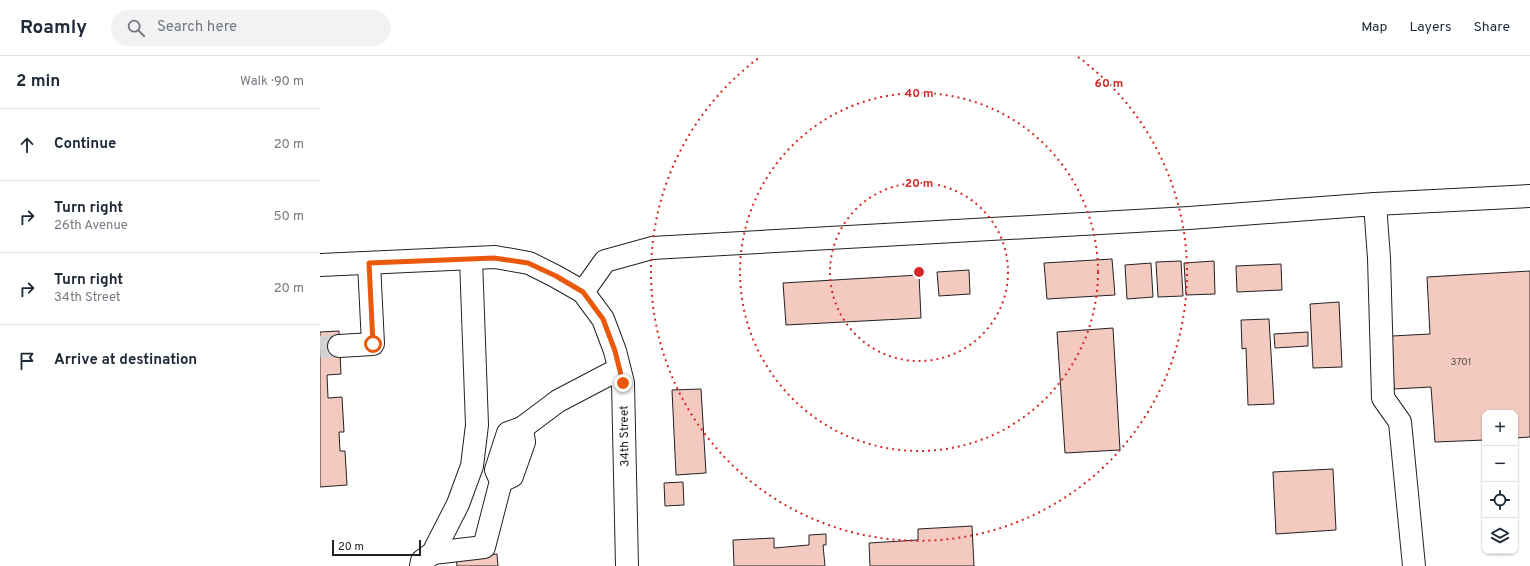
<!DOCTYPE html>
<html lang="en">
<head>
<meta charset="utf-8">
<style>
	body { margin:0; font-family:Overpass,sans-serif; background:#f2f2f3; color:#1f2937 }
	.controls { position:absolute; right:12px; bottom:12px; display:grid; overflow:hidden; border-radius:8px; box-shadow:0 1px 3px #0004 }
	.controls button { width:36px; height:36px; display:grid; place-items:center; padding:0; border:0; border-bottom:1px solid #e0e1e3; background:#fff; color:#1f2937; font:20px sans-serif }
	.scale { position:absolute; left:12px; bottom:10px; width:89px; box-sizing:border-box; padding-left:4px; border:2px solid #222; border-top:0; font-size:11px; line-height:14px; white-space:nowrap; color:#222; -webkit-text-stroke:3px #fff; paint-order:stroke }
	.stop { position:absolute; width:12px; height:12px; margin:-9px; border:3px solid #ea580c; border-radius:50%; background:#fff }
	.stop.end { background:#ea580c; border-color:#fff; box-shadow:0 1px 4px #0008 }
	.list { margin:0; padding:0; list-style:none }
	h2 { display:flex; justify-content:space-between; align-items:center; height:52px; margin:0; padding:0 16px; font-size:17px }
	h2 small { font-size:13px; font-weight:400; color:#747a83 }
	.list li { display:grid; grid-template-columns:26px 1fr auto; gap:12px; align-items:center; box-sizing:border-box; height:72px; padding:0 16px; border-top:1px solid #e0e1e3 }
	.list b { display:block; font-size:15px; white-space:nowrap }
	.list p { margin:0; font-size:13px; white-space:nowrap; color:#747a83 }
	.list em { font-size:13px; font-style:normal; color:#747a83 }
	.icon { flex:none; width:22px; height:22px; fill:none; stroke:currentColor; stroke-width:2; stroke-linecap:round; stroke-linejoin:round }
	.map { position:relative; flex:none; width:1210px; height:510px; overflow:hidden }
	header { display:flex; align-items:center; gap:24px; box-sizing:border-box; height:56px; padding:0 20px; background:#fff; border-bottom:1px solid #e0e1e3 }
	header strong { font-size:19px }
	nav { display:flex; gap:22px; margin-inline-start:auto; font-size:14px }
	.search { width:280px; height:36px; background:#f2f2f3; display:flex; align-items:center; gap:10px; box-sizing:border-box; padding:0 14px; border-radius:22px; color:#747a83; font-size:15px }
	main { display:flex }
	aside { flex:1; background:#fff }
	.map>svg:first-child { display:block }
	.building { fill:#f3c9c0; stroke:#222 }
	.lines { fill:none; stroke-linecap:round; stroke-linejoin:round }
	.minor-tunnel { stroke:#d3d3d3; stroke-width:22; stroke-dasharray:22 11; stroke-linecap:butt }
	.minor-casing { stroke:#222; stroke-width:24 }
	.minor { stroke:#fff; stroke-width:22 }
	.route { stroke:#ea580c; stroke-width:5 }
	.ring { fill:none; stroke:#d62828; stroke-width:2; stroke-dasharray:2 4 }
	.labels { text-anchor:middle; stroke-width:3; stroke-linejoin:round; paint-order:stroke }
	.number-label { font-size:10px; fill:#564c4a }
	.street-label { font-size:12px; fill:#222; stroke:#fff }
	.centre { fill:#d62828; stroke:#fff; stroke-width:2 }
	.ring-label { font-size:12px; text-anchor:middle; font-weight:bold; fill:#d62828; stroke:#fff; stroke-width:3; stroke-linejoin:round; paint-order:stroke }
</style>
</head>
<body>
<header>
<strong>Roamly</strong>
<div class="search"><svg class="icon" aria-label="search" viewBox="0 0 24 24"><circle cx="10" cy="10" r="6"/><path d="M15 15l6 6"/></svg>Search here</div>
<nav><a>Map</a><a>Layers</a><a>Share</a></nav>
</header>
<main>
<aside>
<h2>2 min<small>Walk · 90 m</small></h2>
<ul class="list">
<li><svg class="icon" aria-label="ahead" viewBox="0 0 24 24"><path d="M12 20V5M6 11l6-6 6 6"/></svg><div><b>Continue</b></div><em>20 m</em></li>
<li><svg class="icon" aria-label="right" viewBox="0 0 24 24"><path d="M7 20v-9h11M14 6l5 5-5 5"/></svg><div><b>Turn right</b><p>26th Avenue</p></div><em>50 m</em></li>
<li><svg class="icon" aria-label="right" viewBox="0 0 24 24"><path d="M7 20v-9h11M14 6l5 5-5 5"/></svg><div><b>Turn right</b><p>34th Street</p></div><em>20 m</em></li>
<li><svg class="icon" aria-label="arrive" viewBox="0 0 24 24"><path d="M6 21V4h12l-3 4 3 4H6"/></svg><div><b>Arrive at destination</b></div></li>
</ul>
</aside>
<div class="map">
<svg width="1210" height="510" viewBox="0 0 1210 510">
	<rect width="100%" height="100%" fill="#fff"/>
	<!-- building -->
	<g class="building">
		<polygon points="792,203 795,239 727,243 724,207"/>
		<polygon points="861,205 863,240 838,241 836,206"/>
		<polygon points="894,205 895,238 866,239 864,207"/>
		<polygon points="831,207 833,241 807,243 805,209"/>
		<polygon points="961,208 962,234 917,236 916,210"/>
		<polygon points="649,214 650,238 619,240 617,216"/>
		<polygon points="1210,215 1210,381 1195,382 1195,357 1165,357 1165,384 1115,386 1111,331 1074,333 1072,280 1110,278 1107,221"/>
		<polygon points="599,219 601,262 466,269 463,227"/>
		<polygon points="1019,246 1022,311 993,312 990,248"/>
		<polygon points="949,263 954,348 928,349 926,292 922,293 921,264"/>
		<polygon points="793,272 800,394 745,397 737,276"/>
		<polygon points="19,275 21,318 7,319 8,342 22,341 24,376 19,376 20,395 25,395 27,429 0,431 0,276"/>
		<polygon points="988,276 988,290 955,292 954,278"/>
		<polygon points="381,333 386,417 356,419 352,334"/>
		<polygon points="1013,413 1016,474 956,478 953,416"/>
		<polygon points="363,426 364,449 345,450 344,427"/>
		<polygon points="652,470 654,510 550,510 549,487 598,484 598,473"/>
		<polygon points="506,478 506,489 503,489 505,510 414,510 413,484 454,482 454,492 489,489 489,479"/>
		<polygon points="177,498 178,510 137,510 136,501"/>
	</g>
	<g class="lines">
		<!-- minor-tunnel -->
		<polyline class="minor-tunnel" points="0,291 19,290"/>
		<defs>
			<g id="minor">
				<polyline points="1055,148 1210,140"/>
				<polyline points="0,209 175,201 209,207 235,220 263,236 283,263 295,295 303,327 307,510"/>
				<polyline points="263,236 285,205 332,192 869,162 1055,148 1059,202 1063,342 1080,366 1094,510"/>
				<polyline points="19,290 53,288 49,207"/>
				<polyline points="181,425 192,420 204,386 202,372"/>
				<polyline points="113,497 164,491 181,425 176,414 188,377 202,372 238,345 299,313"/>
				<polyline points="101,510 102,505 113,497 138,448 152,410 157,369 151,203"/>
			</g>
		</defs>
		<!-- minor casing -->
		<use href="#minor" class="minor-casing"/>
		<!-- minor -->
		<use href="#minor" class="minor"/>
	</g>
	<g class="lines">
		<!-- route -->
		<polyline class="route" points="53,288 49,207 174,202 208,207 236,220 263,236 283,263 295,295 303,327"/>
	</g>
	<!-- distance rings -->
	<g class="ring">
		<circle cx="599" cy="216" r="89"/>
		<circle cx="599" cy="216" r="179"/>
		<path d="M758 1A268 268 0 1 1 440 1"/>
	</g>
	<g class="labels">
		<!-- number labels -->
		<g class="number-label">
			<text x="1141" y="309">3701</text>
		</g>
		<!-- street labels -->
		<g class="street-label">
			<text transform="translate(304 380) rotate(-91)" y="4">34th Street</text>
		</g>
	</g>
	<circle cx="599" cy="216" r="6" class="centre"/>
	<g class="ring-label">
		<text x="789" y="31">60 m</text>
		<text x="599" y="41">40 m</text>
		<text x="599" y="131">20 m</text>
	</g>
</svg>
<div class="controls">
<button>+</button>
<button>−</button>
<button><svg class="icon" aria-label="locate" viewBox="0 0 24 24"><circle cx="12" cy="12" r="6"/><path d="M12 2v4M12 18v4M2 12h4M18 12h4"/></svg></button>
<button><svg class="icon" aria-label="layers" viewBox="0 0 24 24"><path d="M12 4l9 5-9 5-9-5zM3 14l9 5 9-5"/></svg></button>
</div>
<div class="scale">20 m</div>
<div class="stop" style="left:53px;top:288px"></div>
<div class="stop end" style="left:303px;top:327px"></div>
</div>
</main>
</body>
</html>
